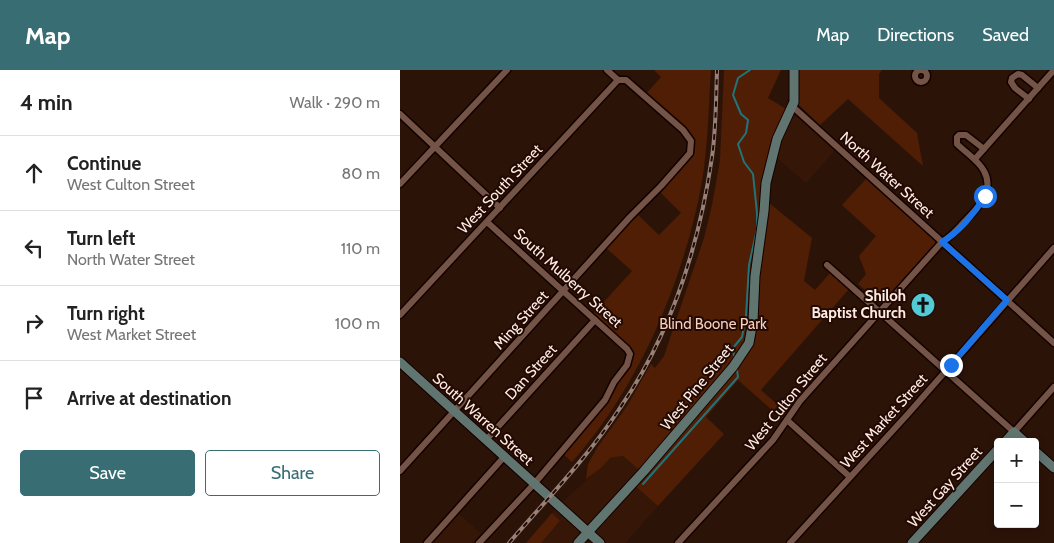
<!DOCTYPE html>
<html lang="en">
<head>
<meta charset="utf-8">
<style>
	body { margin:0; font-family:Cabin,sans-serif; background:#f2f2f2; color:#222 }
	.controls { position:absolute; right:15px; bottom:15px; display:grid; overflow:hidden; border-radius:5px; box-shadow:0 2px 8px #0003 }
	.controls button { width:45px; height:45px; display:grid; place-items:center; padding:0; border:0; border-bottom:1px solid #e0e0e0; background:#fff; color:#222; font:25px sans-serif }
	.stop { position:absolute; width:15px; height:15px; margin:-11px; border:4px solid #1a73e8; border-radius:50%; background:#fff }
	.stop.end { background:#1a73e8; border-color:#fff; box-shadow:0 1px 5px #0008 }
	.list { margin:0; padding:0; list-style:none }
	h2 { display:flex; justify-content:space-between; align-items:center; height:65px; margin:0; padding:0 20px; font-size:21px }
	h2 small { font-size:16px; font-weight:400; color:#767676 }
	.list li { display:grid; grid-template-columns:32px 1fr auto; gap:15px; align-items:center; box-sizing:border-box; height:75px; padding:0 20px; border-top:1px solid #e0e0e0 }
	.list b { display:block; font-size:19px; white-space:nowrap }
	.list p { margin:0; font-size:16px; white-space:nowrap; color:#767676 }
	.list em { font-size:16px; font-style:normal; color:#767676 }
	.actions { display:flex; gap:10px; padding:15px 20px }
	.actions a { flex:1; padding:11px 0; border:1px solid #386e73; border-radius:5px; text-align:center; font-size:18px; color:#386e73 }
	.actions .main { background:#386e73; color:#fff }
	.icon { flex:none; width:28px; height:28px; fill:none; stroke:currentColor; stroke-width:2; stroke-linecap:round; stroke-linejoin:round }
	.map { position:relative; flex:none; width:654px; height:473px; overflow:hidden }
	header { display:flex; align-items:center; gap:30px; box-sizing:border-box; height:70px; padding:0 25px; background:#386e73; color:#fff }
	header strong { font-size:24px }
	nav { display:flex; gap:28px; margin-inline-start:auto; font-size:18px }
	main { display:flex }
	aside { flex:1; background:#fff }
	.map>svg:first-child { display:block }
	.built { fill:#361707 }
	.green { fill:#4f1e04 }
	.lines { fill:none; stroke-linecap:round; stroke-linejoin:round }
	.stream { stroke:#22747b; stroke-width:2 }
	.street-casing { stroke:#130100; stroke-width:9 }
	.secondary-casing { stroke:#130100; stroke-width:11 }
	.street { stroke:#735447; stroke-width:6 }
	.secondary { stroke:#617570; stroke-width:9 }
	.rail-casing { stroke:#968178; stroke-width:4 }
	.rail { stroke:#220a02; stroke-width:2; stroke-dasharray:5.5; stroke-linecap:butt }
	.route { stroke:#1a73e8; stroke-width:6 }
	.labels { text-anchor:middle; stroke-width:4; stroke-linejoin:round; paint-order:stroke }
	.street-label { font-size:15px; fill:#feece4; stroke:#220a02 }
	.poi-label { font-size:15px; font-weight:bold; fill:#feece4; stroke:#220a02; text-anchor:end }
	.park-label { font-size:15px; fill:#f7d0bf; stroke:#220a02 }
</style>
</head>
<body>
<header>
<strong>Map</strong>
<nav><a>Map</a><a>Directions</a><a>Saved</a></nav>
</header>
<main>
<aside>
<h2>4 min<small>Walk · 290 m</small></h2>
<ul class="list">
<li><svg class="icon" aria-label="ahead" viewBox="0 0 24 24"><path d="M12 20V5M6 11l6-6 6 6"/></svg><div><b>Continue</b><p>West Culton Street</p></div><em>80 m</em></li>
<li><svg class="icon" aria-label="left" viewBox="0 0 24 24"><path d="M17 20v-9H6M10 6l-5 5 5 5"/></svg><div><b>Turn left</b><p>North Water Street</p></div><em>110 m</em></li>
<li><svg class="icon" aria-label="right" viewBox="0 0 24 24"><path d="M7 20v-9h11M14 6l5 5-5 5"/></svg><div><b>Turn right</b><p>West Market Street</p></div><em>100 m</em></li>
<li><svg class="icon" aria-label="arrive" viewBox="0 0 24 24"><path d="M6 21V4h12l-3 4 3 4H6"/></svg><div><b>Arrive at destination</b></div></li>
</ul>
<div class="actions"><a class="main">Save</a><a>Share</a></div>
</aside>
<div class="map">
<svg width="654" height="473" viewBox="0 0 654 473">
	<rect width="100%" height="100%" fill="#2c1308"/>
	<!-- built -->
	<g class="built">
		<polygon points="396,46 435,80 406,113 375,86 388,51"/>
		<polygon points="223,386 239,400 189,454 184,453 162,433 210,388"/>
		<polygon points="235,416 258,436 225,473 206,473 195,461"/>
		<polygon points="156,439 180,461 179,466 173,473 141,473 160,452 152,443"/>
		<polygon points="57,442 81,464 72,473 29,473"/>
	</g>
	<!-- green -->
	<g class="green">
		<path d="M254,0H311C308,44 308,89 298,132C278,223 235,322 172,392L162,383L208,329L231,283L192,245L232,201L205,177L237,144L259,165L281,143L259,121L286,93L292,84V68L245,25L261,7Z"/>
		<polygon points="324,0 381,0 368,28 386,39 375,61 364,101 361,146 346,270 342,279 316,311 239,400 223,386 210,388 202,397 186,409 188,394 197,378 227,336 251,294 255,298 264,286 304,168 312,135 320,90"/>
		<polygon points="397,0 482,0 479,4 479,28 517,63 523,96 448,29 420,55 397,33"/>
		<polygon points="466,109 536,171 533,179 483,232 480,233 458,214 466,204 459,186 476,166 442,135"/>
		<polygon points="368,132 412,168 404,211 415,220 431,202 449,219 361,320 387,343 383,350 338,310 306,347 324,364 258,436 235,416 340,292 358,215"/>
		<polygon points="152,443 160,451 141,473 126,473"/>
	</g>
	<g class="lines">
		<!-- stream -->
		<g class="stream">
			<polyline points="334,286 333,278 342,267 346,246 349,195 357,159 357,143 353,104 344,92 338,74 346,63 348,50 341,44 333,25 338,8 350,0"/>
			<polyline points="243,414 338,307 337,300"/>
		</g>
		<defs>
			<g id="street">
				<circle cx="521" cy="6" r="6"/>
				<polyline points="629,29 615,18 611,12 612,8 618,4 622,5 638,18"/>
				<polyline points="392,36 654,273"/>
				<polyline points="0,44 100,138"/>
				<polyline points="575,89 654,0"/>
				<polyline points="0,114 107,0"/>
				<polyline points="427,195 614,362 654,317"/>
				<polyline points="0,245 218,10"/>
				<polyline points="387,350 450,407"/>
				<polyline points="86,370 195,250"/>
				<polyline points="0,401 230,147 261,116 284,90 290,83 291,71 283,60 226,10 218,10 207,0"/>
				<polyline points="27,473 104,387"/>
				<polyline points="79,473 134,414 205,330 214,312 227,295 230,284 227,279 87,152"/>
				<path d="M278,473L373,370L400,331L542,172C551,167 558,159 565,151C578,138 595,121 584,101C578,90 566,83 557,74V67L559,65H566L584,79"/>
				<polyline points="390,473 507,345 654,178"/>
			</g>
			<g id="secondary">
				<polyline points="0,292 200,473"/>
				<polyline points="605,372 614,362 625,372"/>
				<polyline points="635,381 654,398"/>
				<polyline points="178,473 244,401 303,332 333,297 349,273 353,251 355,206 364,141 366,113 377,69 394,32 394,0"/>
				<polyline points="512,473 598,379"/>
			</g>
		</defs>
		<!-- street casing -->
		<use href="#street" class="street-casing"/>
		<!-- secondary casing -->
		<use href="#secondary" class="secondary-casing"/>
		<!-- street -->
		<use href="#street" class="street"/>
		<!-- secondary -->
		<use href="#secondary" class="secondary"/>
		<defs>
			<path id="rail" d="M109,473C147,429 188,387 220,338C271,264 299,176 312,87C316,59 316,29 317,0"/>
		</defs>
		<!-- rail casing -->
		<use href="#rail" class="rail-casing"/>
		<!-- rail -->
		<use href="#rail" class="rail"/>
	</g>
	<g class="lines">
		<!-- route -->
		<path class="route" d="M551,295L607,230L542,172C559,162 575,143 585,126"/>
	</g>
	<!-- icons -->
	<defs>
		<symbol id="church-disc" viewBox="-11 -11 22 22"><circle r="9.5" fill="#52cbd7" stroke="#220a02"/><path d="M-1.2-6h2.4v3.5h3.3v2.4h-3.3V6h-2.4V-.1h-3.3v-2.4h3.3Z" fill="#111"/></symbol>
	</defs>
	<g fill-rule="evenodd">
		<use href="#church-disc" x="509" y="221" width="28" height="28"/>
	</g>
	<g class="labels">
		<!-- street labels -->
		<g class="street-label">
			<text transform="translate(487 105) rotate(42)" y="5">North Water Street</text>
			<text transform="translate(100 119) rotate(-47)" y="5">West South Street</text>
			<text transform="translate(168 208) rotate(42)" y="5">South Mulberry Street</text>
			<text transform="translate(121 250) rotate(-48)" y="5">Ming Street</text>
			<text transform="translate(131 302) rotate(-48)" y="5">Dan Street</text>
			<text transform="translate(297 317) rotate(-51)" y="5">West Pine Street</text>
			<text transform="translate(386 332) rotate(-51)" y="5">West Culton Street</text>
			<text transform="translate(83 349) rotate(42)" y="5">South Warren Street</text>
			<text transform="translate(484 351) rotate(-48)" y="5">West Market Street</text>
			<text transform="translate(545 417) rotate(-48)" y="5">West Gay Street</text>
		</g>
		<!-- poi labels -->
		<g class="poi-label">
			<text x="506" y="231">Shiloh<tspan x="506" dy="17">Baptist Church</tspan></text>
		</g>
		<!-- park labels -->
		<g class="park-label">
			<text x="313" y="259">Blind Boone Park</text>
		</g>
	</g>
</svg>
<div class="controls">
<button>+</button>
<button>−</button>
</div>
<div class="stop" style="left:585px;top:126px"></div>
<div class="stop end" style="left:551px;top:295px"></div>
</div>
</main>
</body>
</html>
